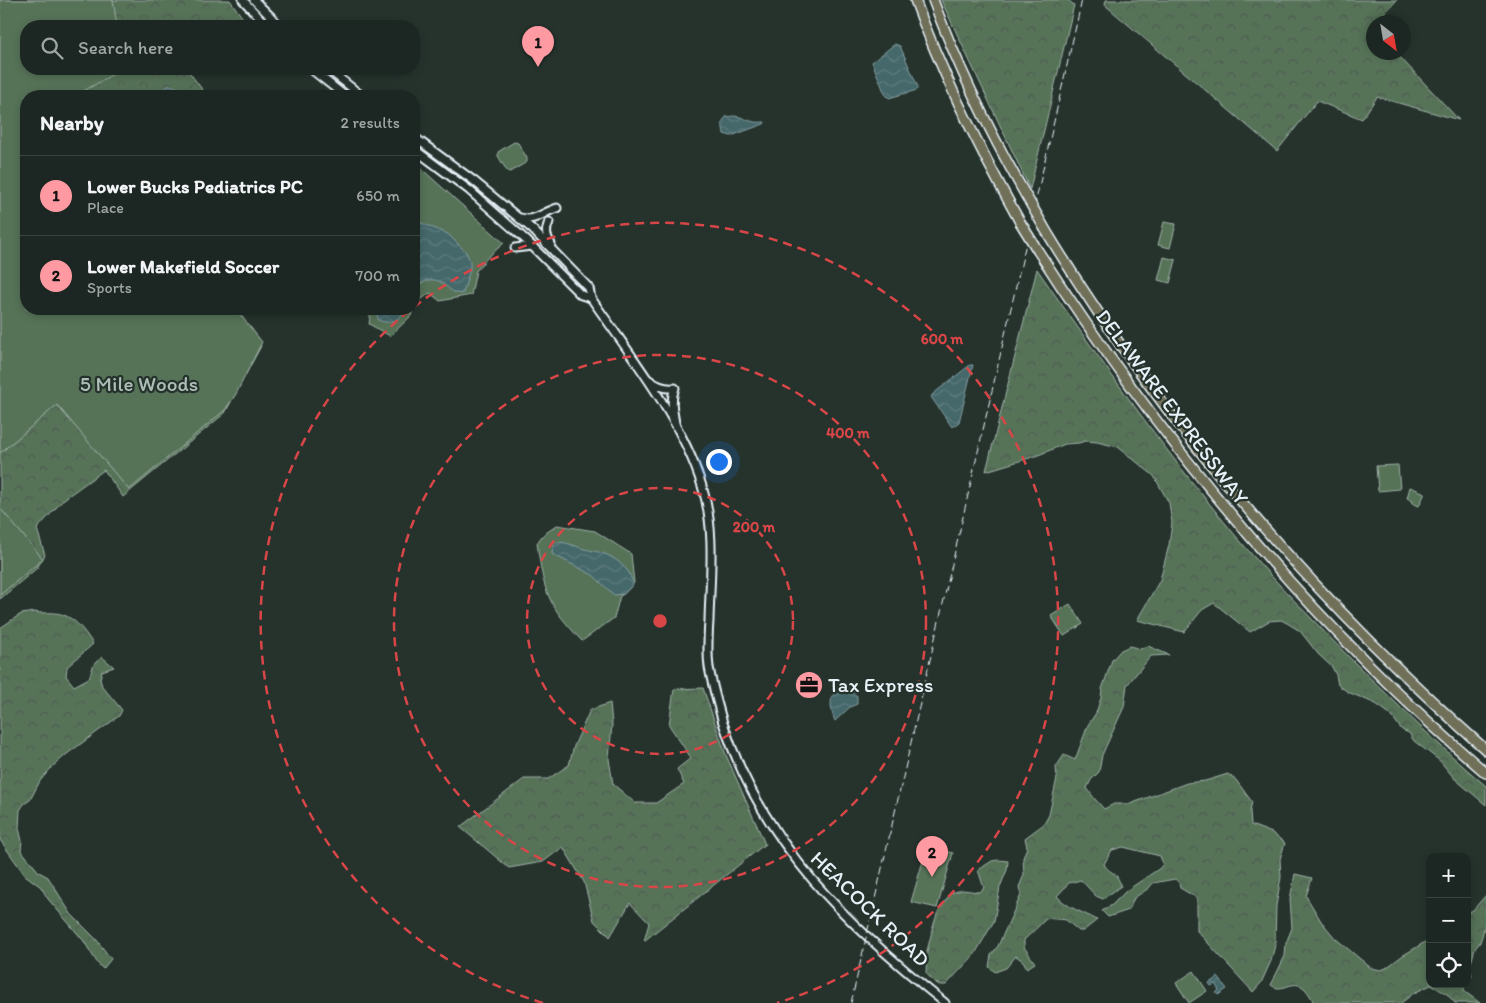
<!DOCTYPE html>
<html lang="en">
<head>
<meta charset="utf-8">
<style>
	body { margin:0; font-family:Itim,sans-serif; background:#29322f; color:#f1f3f6 }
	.controls { position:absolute; right:15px; bottom:15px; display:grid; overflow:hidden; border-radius:10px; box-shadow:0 2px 8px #0003 }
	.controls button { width:45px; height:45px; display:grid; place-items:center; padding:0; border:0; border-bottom:1px solid #3a4340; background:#1c2622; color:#f1f3f6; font:25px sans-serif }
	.compass { position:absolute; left:1366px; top:15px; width:45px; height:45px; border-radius:50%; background:#1c2622; box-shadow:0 2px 8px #0003; rotate:149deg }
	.you { position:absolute; left:718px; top:461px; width:18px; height:18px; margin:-12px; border:4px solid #fff; border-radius:50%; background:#1a73e8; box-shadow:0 0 0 8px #1a73e833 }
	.badge { display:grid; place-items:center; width:32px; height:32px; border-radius:50%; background:#ff9aa2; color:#111; font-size:16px; font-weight:700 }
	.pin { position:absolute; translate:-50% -41px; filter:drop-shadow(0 1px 2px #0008) }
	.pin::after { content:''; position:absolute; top:26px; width:18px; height:15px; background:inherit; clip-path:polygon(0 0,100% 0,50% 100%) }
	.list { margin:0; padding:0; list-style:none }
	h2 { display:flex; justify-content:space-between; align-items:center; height:65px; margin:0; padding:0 20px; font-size:21px }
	h2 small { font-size:16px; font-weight:400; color:#a0a5a5 }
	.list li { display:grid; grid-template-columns:32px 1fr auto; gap:15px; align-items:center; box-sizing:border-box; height:80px; padding:0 20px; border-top:1px solid #3a4340 }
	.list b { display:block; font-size:19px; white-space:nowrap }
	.list p { margin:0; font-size:16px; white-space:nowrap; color:#a0a5a5 }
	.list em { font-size:16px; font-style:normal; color:#a0a5a5 }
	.icon { flex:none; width:28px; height:28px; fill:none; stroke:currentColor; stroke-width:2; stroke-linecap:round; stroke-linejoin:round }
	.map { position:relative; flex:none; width:1486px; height:1003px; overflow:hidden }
	.search { position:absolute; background:#1c2622; box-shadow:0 2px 8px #0003; left:20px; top:20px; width:400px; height:55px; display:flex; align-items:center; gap:12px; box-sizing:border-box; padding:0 18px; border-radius:20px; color:#a0a5a5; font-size:19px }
	.panel { position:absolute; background:#1c2622; box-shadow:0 2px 8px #0003; left:20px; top:90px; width:400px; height:225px; border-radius:20px }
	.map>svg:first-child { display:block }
	.forest { fill:url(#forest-crowns); stroke:#a0b2a8 }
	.park { fill:#577359; stroke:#a0b2a8 }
	.water { fill:url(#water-waves); stroke:#869ea3 }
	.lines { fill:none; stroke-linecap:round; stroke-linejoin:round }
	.secondary-casing { stroke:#e8f1f8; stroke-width:11 }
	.highway-casing { stroke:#e8f1f8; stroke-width:12 }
	.secondary { stroke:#26332d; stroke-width:7 }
	.highway { stroke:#706f59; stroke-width:9 }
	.rail { stroke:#e8f1f8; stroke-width:1; stroke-dasharray:8 4; stroke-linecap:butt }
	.highway-bridge-casing { stroke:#e8f1f8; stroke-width:12; stroke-linecap:butt }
	.highway-bridge { stroke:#706f59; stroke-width:9 }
	.ring { fill:none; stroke:#d94647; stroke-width:2.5; stroke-dasharray:9 6 }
	.labels { text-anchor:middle; stroke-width:4.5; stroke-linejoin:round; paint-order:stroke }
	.park-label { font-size:21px; fill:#aebfb8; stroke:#26332d }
	.street-label { font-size:21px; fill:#e8f1f8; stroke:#26332d }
	.poi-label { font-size:21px; fill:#e8f1f8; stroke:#26332d; text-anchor:start }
	.centre { fill:#d94647; stroke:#26332d; stroke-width:2.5 }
	.ring-label { font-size:15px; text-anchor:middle; font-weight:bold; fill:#d94647; stroke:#26332d; stroke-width:4.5; stroke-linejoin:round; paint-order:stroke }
</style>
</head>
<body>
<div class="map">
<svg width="1486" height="1003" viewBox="0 0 1486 1003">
	<defs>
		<pattern id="forest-crowns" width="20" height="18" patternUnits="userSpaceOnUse" patternTransform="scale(1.25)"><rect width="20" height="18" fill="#577359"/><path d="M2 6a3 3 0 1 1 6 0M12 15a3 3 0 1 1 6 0" fill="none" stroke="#4e5b51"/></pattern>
		<pattern id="water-waves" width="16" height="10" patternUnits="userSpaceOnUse" patternTransform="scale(1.25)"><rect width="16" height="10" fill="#44676a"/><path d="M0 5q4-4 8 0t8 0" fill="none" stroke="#5f7d80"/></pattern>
	</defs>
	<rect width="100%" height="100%" fill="#26332d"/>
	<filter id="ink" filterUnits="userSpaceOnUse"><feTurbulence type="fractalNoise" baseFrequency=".02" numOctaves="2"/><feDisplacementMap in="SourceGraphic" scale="10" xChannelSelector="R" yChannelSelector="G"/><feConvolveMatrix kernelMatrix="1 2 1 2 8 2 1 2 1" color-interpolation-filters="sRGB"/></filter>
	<g filter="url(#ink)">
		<!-- forest -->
		<g class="forest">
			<polygon points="0,0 230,0 245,21 238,26 26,26 26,69 187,69 207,96 26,96 26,309 234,309 261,346 225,413 123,497 104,470 64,499 37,529 45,555 37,568 0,599"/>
			<polygon points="941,0 1068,0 1074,5 1030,189"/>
			<polygon points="1106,0 1397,0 1372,26 1373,28 1374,52 1396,53 1459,120 1377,97 1362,119 1317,101 1277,151 1105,5"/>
			<path d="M1037,269C1096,354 1155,438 1221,518C1262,569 1308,615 1354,662C1397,704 1440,747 1486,786V805L1455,779L1440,761L1414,741L1409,733L1402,730L1390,714L1376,704L1348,692L1338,685L1336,675L1332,667L1318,654L1300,631L1287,623L1281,620L1269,621L1250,632L1214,603L1202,610L1184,632L1137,620L1160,580L1169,545L1172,523L1169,503L1154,476L1118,447L1097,442L1085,441L1079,443L1065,444L1036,456L986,471Z"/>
			<path d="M34,612C42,614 47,612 54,613C73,614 84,630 93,644L67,667L66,676L74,686L89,678L94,664L102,657L114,667L102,671L100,679L102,686L122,710L119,716L67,754L52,767L40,781L30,800L24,804L20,810L19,828L22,841L21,850L39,872L48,877L71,914L96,939L111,959L103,969L98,964L83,940L48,899L41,887L25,875L0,840V628L21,614Z"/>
			<path d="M1130,646L1140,649L1148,646L1169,655L1151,656L1127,685L1124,707L1102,755L1099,772L1091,780L1087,788L1094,798L1104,809L1114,804H1130L1187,783L1205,781L1228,774L1236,780L1252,802L1250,811L1251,825L1272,833L1285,843L1280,859L1281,877L1276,906L1275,945L1271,961L1261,983L1253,992L1197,931V898L1180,888L1179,882L1175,879L1153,883L1149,888L1134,898L1129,910L1108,917L1102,911L1112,905L1126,891L1160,868L1163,864L1160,856L1123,847L1112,850L1104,864C1110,875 1116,869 1121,886L1103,899L1096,896L1081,880L1069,883L1057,896C1067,908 1083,912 1097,920L1083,931H1079L1066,920L1052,918L1046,919L1024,940V947L1035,963L1027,968L1023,961L1016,956L1006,968L995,972L989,967L991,955L998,946L1021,895L1019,887L1024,875L1023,858L1027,847L1025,838L1044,824L1049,815L1057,778L1056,767L1064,755L1075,760L1088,725L1096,713L1101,698L1102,689L1112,660L1121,650Z"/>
			<polygon points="703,688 726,755 765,844 644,941 649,923 630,903 610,937 594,921 584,882 563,847 543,862 509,868 460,827 524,779 548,779 569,765 574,746 590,710 610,703 612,724 609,759 613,784 635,803 656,803 684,784 677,769 691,758 669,725 674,689"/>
			<polygon points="998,860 1008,861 1007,870 1000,887 994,921 975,954 946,985 940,985 934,982 926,973 927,951 933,927 937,914 951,893 962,890 979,892 984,888 978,870 992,861"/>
			<path d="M1295,874L1312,878L1306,896L1321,921L1335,938L1371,968L1381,970L1386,968L1402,956L1430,939V984H1467L1464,987V991L1480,1003H1455L1447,994L1431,985L1414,993L1401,1003H1314C1297,967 1286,997 1271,985L1285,956L1286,943L1292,928L1290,899Z"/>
			<path d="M1486,895C1486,912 1486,927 1480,942C1479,945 1475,947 1474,951C1473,957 1472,961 1469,966L1472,975L1467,984V913L1473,910Z"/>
		</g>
		<!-- park -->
		<g class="park">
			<polygon points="0,0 113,0 117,26 26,26 26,69 122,69 75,96 26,96 26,309 236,309 262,342 236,394 225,410 129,490 57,405 0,453"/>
			<polygon points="514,142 518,143 527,158 527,162 510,172 507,171 498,156 498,152"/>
			<polygon points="414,162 504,243 487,258 476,271 471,295 440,301 430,293 415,304 414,308"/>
			<polygon points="1164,222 1176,224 1170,248 1158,245"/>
			<polygon points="1164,257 1176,260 1170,283 1158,280"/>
			<polygon points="371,309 413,309 411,316 390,336 369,324"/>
			<polygon points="1398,465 1400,489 1378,491 1376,466"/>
			<polygon points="1410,487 1425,493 1419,506 1412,503 1413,501 1407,498"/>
			<polygon points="0,508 43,559 0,595"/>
			<path d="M557,525L595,531L631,554L634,583L624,594L620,596L614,618L582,641C547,604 544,593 537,543L542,536Z"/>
			<polygon points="1070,604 1083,624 1064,636 1051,616"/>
			<polygon points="927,847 953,853 937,908 911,902"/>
			<polygon points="1194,971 1207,991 1189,1003 1176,983"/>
		</g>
		<!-- water -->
		<g class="water">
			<polygon points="895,44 900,46 918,87 917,90 889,98 885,94 872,62"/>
			<polygon points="170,85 181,89 187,96 154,96"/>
			<path d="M733,116C741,116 744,119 751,121C756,123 760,122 765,122L764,124L731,136L724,134C723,128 721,121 726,117Z"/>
			<path d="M414,220L448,234L466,252L470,261V269L463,293C446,298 443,265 414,288Z"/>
			<path d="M379,309H405C400,321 389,325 378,320L377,311Z"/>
			<polygon points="970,365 973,365 959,422 952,427 931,397 933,394"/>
			<path d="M557,542C567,542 575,546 584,549C604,553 612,554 627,570C631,574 630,579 634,583L624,594L614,595L593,575L552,554L553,546Z"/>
			<path d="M845,686L857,696V704L850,707L835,721C829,706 828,692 845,686Z"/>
			<polygon points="1218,977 1227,989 1218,995 1216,993 1219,990 1215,984 1211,986 1209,983"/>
		</g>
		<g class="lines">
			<defs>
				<g id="secondary">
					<polyline points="243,0 267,26"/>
					<polyline points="254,0 280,26"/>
					<polyline points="311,69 345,96"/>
					<polyline points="328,69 362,96"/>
					<path d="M414,137L474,181L532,229L589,288L591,298C631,356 681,418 702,486C716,530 710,576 709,621C708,636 707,652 709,667C712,685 718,705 723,723C763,845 847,925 945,1003"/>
					<polyline points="414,149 469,190 526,240 581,295 591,298"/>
					<path d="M520,218C536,222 543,212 557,208"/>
					<path d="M549,222C545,231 546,236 551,244"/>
					<polyline points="515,248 532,246"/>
					<path d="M648,379C657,386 664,389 675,388C670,400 673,411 675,423"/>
				</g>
				<g id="highway">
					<path d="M915,0C943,77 980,150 1020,222"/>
					<path d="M933,0C958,67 989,131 1025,194"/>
					<path d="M1045,229C1163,425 1316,600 1486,750"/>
					<path d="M1038,251C1163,445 1311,623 1486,773"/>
				</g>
			</defs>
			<!-- secondary casing -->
			<use href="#secondary" class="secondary-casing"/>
			<!-- highway casing -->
			<use href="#highway" class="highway-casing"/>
			<!-- secondary -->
			<use href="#secondary" class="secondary"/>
			<!-- highway -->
			<use href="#highway" class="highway"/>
			<!-- rail -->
			<polyline class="rail" points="851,1003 1082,0"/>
			<defs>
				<g id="highway-bridge">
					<polyline points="1025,194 1045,229"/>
					<polyline points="1020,222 1038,251"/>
				</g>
			</defs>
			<!-- highway-bridge casing -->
			<use href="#highway-bridge" class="highway-bridge-casing"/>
			<!-- highway-bridge -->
			<use href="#highway-bridge" class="highway-bridge"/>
		</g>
	</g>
	<!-- distance rings -->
	<g class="ring">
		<circle cx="660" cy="621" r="133"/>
		<circle cx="660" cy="621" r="266"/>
		<path d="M543 1003A399 399 0 0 1 409 311M414 307A399 399 0 1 1 777 1003"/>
	</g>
	<!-- icons -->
	<defs>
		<symbol id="office-disc" viewBox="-11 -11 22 22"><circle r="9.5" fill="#ff9aa2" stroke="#26332d"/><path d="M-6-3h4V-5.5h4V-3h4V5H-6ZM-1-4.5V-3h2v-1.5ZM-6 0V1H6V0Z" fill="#111"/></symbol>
	</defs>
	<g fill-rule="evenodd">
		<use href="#office-disc" x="793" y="669" width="32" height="32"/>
	</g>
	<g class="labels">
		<!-- park labels -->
		<g class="park-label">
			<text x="139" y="391">5 Mile Woods</text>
		</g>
		<!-- street labels -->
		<g class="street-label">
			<text transform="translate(1172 407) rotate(53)" y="7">DELAWARE EXPRESSWAY</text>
			<text transform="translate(870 909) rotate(44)" y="7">HEACOCK ROAD</text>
		</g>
		<!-- poi labels -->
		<g class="poi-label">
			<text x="828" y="692">Tax Express</text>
		</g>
	</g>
	<circle cx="660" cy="621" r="8" class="centre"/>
	<g class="ring-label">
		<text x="942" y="344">600 m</text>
		<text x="848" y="438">400 m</text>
		<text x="754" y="532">200 m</text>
	</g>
</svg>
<div class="controls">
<button>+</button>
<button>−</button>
<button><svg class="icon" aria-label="locate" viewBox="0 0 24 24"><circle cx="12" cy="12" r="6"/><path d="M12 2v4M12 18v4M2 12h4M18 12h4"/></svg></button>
</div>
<svg class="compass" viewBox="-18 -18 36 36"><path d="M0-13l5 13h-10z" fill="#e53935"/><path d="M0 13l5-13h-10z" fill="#a0a5a5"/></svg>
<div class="you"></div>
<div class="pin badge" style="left:538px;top:67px">1</div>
<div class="pin badge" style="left:932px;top:877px">2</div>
<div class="search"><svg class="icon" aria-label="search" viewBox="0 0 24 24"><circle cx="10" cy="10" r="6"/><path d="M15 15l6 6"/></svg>Search here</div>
<section class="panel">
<h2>Nearby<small>2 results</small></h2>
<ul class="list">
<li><span class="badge">1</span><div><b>Lower Bucks Pediatrics PC</b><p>Place</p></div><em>650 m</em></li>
<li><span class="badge">2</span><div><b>Lower Makefield Soccer</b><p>Sports</p></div><em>700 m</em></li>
</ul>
</section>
</div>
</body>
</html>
